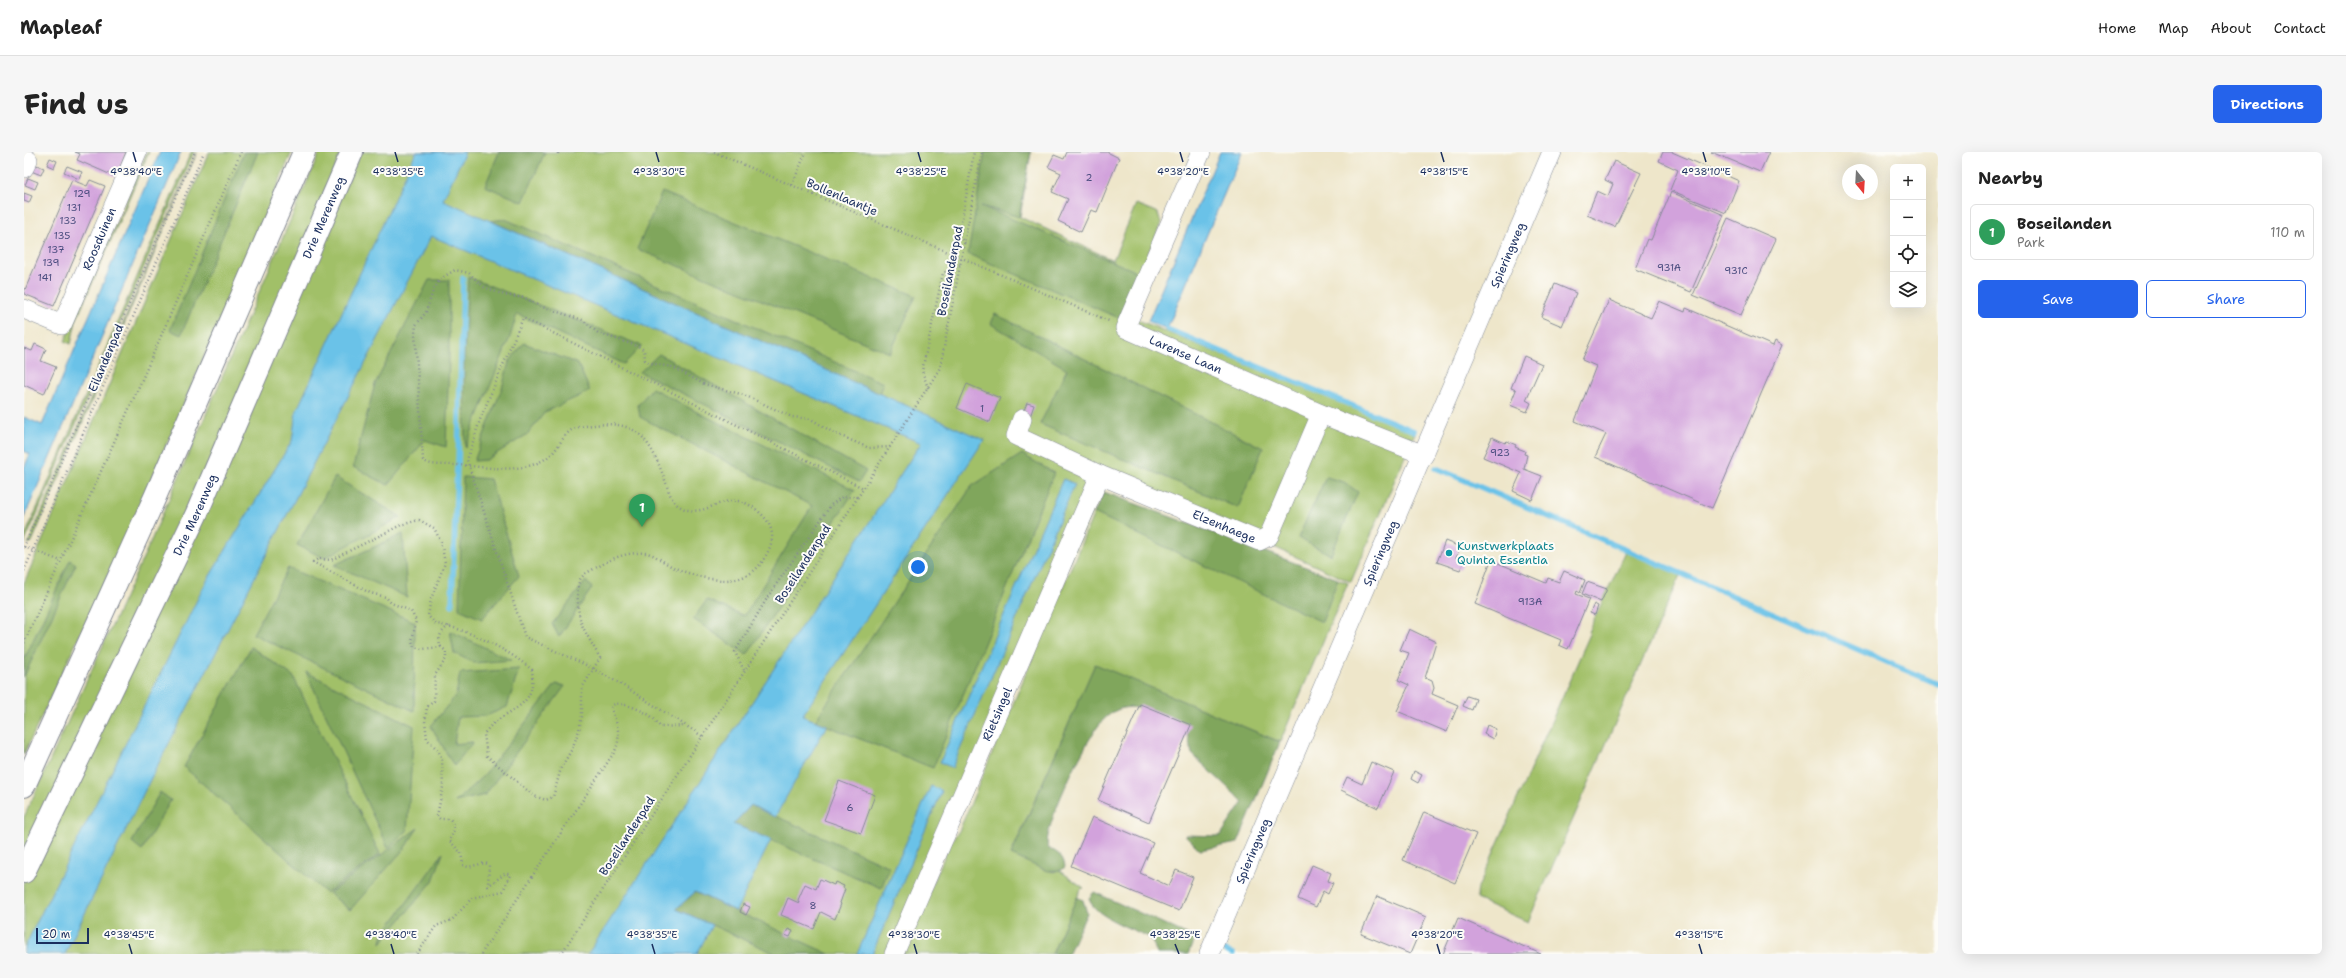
<!DOCTYPE html>
<html lang="en">
<head>
<meta charset="utf-8">
<style>
	body { margin:0; font-family:"Shantell Sans",sans-serif; background:#f6f6f6; color:#222 }
	.controls { position:absolute; right:12px; top:12px; display:grid; overflow:hidden; border-radius:6px; box-shadow:0 4px 16px #0002 }
	.controls button { width:36px; height:36px; display:grid; place-items:center; padding:0; border:0; border-bottom:1px solid #e0e0e0; background:#fff; color:#222; font:20px sans-serif }
	.compass { position:absolute; left:1818px; top:12px; width:36px; height:36px; border-radius:50%; background:#fff; box-shadow:0 4px 16px #0002; rotate:162deg }
	.scale { position:absolute; left:12px; bottom:10px; width:53px; box-sizing:border-box; padding-left:4px; border:2px solid #1b2f5e; border-top:0; font-size:11px; line-height:14px; white-space:nowrap; color:#1b2f5e; -webkit-text-stroke:3px #fdfcf7; paint-order:stroke }
	.you { position:absolute; left:894px; top:415px; width:14px; height:14px; margin:-10px; border:3px solid #fff; border-radius:50%; background:#1a73e8; box-shadow:0 0 0 6px #1a73e833 }
	.badge { display:grid; place-items:center; width:26px; height:26px; border-radius:50%; background:#2563eb; color:#fff; font-size:13px; font-weight:700 }
	.pin { position:absolute; translate:-50% -33px; filter:drop-shadow(0 1px 2px #0008) }
	.pin::after { content:''; position:absolute; top:21px; width:14px; height:12px; background:inherit; clip-path:polygon(0 0,100% 0,50% 100%) }
	.list { margin:0; padding:0; list-style:none }
	h2 { display:flex; justify-content:space-between; align-items:center; height:52px; margin:0; padding:0 16px; font-size:17px }
	h2 small { font-size:13px; font-weight:400; color:#767676 }
	.list li { display:grid; grid-template-columns:26px 1fr auto; gap:12px; align-items:center; box-sizing:border-box; height:56px; margin:0 8px 8px; padding:0 8px; border:1px solid #e0e0e0; border-radius:6px }
	.list b { display:block; font-size:15px; white-space:nowrap }
	.list p { margin:0; font-size:13px; white-space:nowrap; color:#767676 }
	.list em { font-size:13px; font-style:normal; color:#767676 }
	.actions { display:flex; gap:8px; padding:12px 16px }
	.actions a { flex:1; padding:9px 0; border:1px solid #2563eb; border-radius:6px; text-align:center; font-size:14px; color:#2563eb }
	.actions .main { background:#2563eb; color:#fff }
	.icon { flex:none; width:22px; height:22px; fill:none; stroke:currentColor; stroke-width:2; stroke-linecap:round; stroke-linejoin:round }
	.map { position:relative; flex:none; width:1914px; height:802px; overflow:hidden; border-radius:6px }
	header { display:flex; align-items:center; gap:24px; box-sizing:border-box; height:56px; padding:0 20px; background:#fff; border-bottom:1px solid #e0e0e0 }
	header strong { font-size:19px }
	nav { display:flex; gap:22px; margin-inline-start:auto; font-size:14px }
	.intro { display:flex; align-items:center; justify-content:space-between; box-sizing:border-box; height:96px; padding:0 24px }
	h1 { margin:0; font-size:28px }
	.button { padding:10px 18px; border-radius:6px; background:#2563eb; color:#fff; font-size:14px; font-weight:700 }
	main { display:flex; gap:24px; padding:0 24px }
	aside { flex:1; background:#fff; border-radius:6px; box-shadow:0 4px 16px #0002 }
	.map>svg:first-child { display:block }
	.green { fill:#a1c068; stroke:#5e7863 }
	.forest { fill:#80a65c; stroke:#4e6a5d }
	.water { fill:#6ac2e8; stroke:#4278a3 }
	.lines { fill:none; stroke-linecap:round; stroke-linejoin:round }
	.stream { stroke:#6ac2e8; stroke-width:5.5 }
	.building { fill:#d2a2dc }
	.minor-casing { stroke:#848a94; stroke-width:20 }
	.highway-casing { stroke:#848a94; stroke-width:24 }
	.path { stroke:#848a94; stroke-width:2.5; stroke-dasharray:1 3; stroke-linecap:butt }
	.minor { stroke:#fff; stroke-width:19 }
	.highway { stroke:#fff; stroke-width:22 }
	.ticks { fill:none; stroke:#1b2f5e; stroke-width:1.5 }
	.culture-dot { fill:#0f9aa8; stroke:#fdfcf7; stroke-width:1.5 }
	.labels { text-anchor:middle; stroke-width:4; stroke-linejoin:round; paint-order:stroke }
	.number-label { font-size:10px; fill:#494c7e }
	.street-label { font-size:12px; fill:#1b2f5e; stroke:#fdfcf7 }
	.culture-label { font-size:12px; fill:#0d838f; stroke:#fdfcf7; text-anchor:start }
	.ticks-label { font-size:10px; text-anchor:middle; fill:#1b2f5e; stroke:#fdfcf7; stroke-width:4; stroke-linejoin:round; paint-order:stroke }
</style>
</head>
<body>
<header>
<strong>Mapleaf</strong>
<nav><a>Home</a><a>Map</a><a>About</a><a>Contact</a></nav>
</header>
<div class="intro"><h1>Find us</h1><a class="button">Directions</a></div>
<main>
<div class="map">
<svg width="1914" height="802" viewBox="0 0 1914 802">
	<rect width="100%" height="100%" fill="#fdfcf7"/>
	<filter id="ink" filterUnits="userSpaceOnUse"><feTurbulence type="fractalNoise" baseFrequency=".025" numOctaves="2"/><feDisplacementMap in="SourceGraphic" scale="8" xChannelSelector="R" yChannelSelector="G"/><feConvolveMatrix kernelMatrix="1 2 1 2 8 2 1 2 1" color-interpolation-filters="sRGB"/></filter>
	<filter id="wash" filterUnits="userSpaceOnUse"><feTurbulence type="fractalNoise" baseFrequency=".012" numOctaves="4" result="noise"/><feDisplacementMap in="SourceGraphic" scale="16" xChannelSelector="R" yChannelSelector="G"/><feGaussianBlur stdDeviation="0.9" result="paint"/><feColorMatrix in="noise" values="0 0 0 0 0 0 0 0 0 0 0 0 0 0 0 0 0 1.4 0 .05"/><feComposite in="paint" operator="in"/></filter>
	<g filter="url(#wash)">
		<rect width="100%" height="100%" fill="#eee6ca"/>
		<!-- green -->
		<g class="green">
			<polygon points="123,0 125,0 52,169 47,192 41,189"/>
			<polygon points="167,0 170,0 0,392 0,386"/>
			<polygon points="173,0 8,390 4,392"/>
			<polygon points="185,0 268,0 109,370 0,602 0,431"/>
			<polygon points="296,0 317,0 220,235 0,706 0,665 126,391"/>
			<polygon points="337,0 1007,0 996,65 1089,108 1112,52 1134,61 1137,71 1099,162 1391,281 1327,430 1085,320 870,802 0,802 0,726"/>
			<polygon points="1079,340 1324,431 1256,590 1071,513 987,702 1029,720 1035,718 1060,736 1057,737 1028,802 879,802 927,689 935,679"/>
			<polygon points="1602,399 1656,423 1504,770 1452,747 1454,736 1566,482 1564,480"/>
		</g>
		<!-- forest -->
		<g class="forest">
			<polygon points="220,0 234,0 157,183 146,178"/>
			<polygon points="475,0 521,0 499,50 461,34"/>
			<polygon points="961,0 1007,0 995,65 957,54 1116,121 1095,166 944,102"/>
			<polygon points="638,40 892,144 866,201 613,97"/>
			<polygon points="481,67 859,231 855,242 466,69"/>
			<polygon points="444,125 618,194 600,212 493,162 486,185 441,296 440,203"/>
			<polygon points="405,128 425,128 425,206 422,295 401,288 364,333 329,315 351,232"/>
			<polygon points="971,162 1239,296 1214,356 1016,272 1043,217 967,172"/>
			<polygon points="500,191 554,212 566,239 521,260 504,282 462,308 450,309 478,236 485,210"/>
			<polygon points="635,202 842,319 835,330 616,220"/>
			<polygon points="628,236 675,261 831,338 723,503 669,467 683,448 720,464 788,354 616,265 614,253"/>
			<polygon points="998,302 1030,321 909,616 791,569 948,334"/>
			<polygon points="311,325 377,365 300,406 273,393"/>
			<polygon points="439,325 466,327 495,424 458,467 435,457"/>
			<polygon points="1302,325 1320,330 1334,340 1307,403 1274,386"/>
			<polygon points="1080,340 1314,427 1298,470 1070,361"/>
			<polygon points="379,382 383,445 310,413"/>
			<polygon points="46,408 52,412 0,525 0,508"/>
			<polygon points="264,416 391,470 390,559 229,482"/>
			<polygon points="562,429 568,436 535,485 528,472"/>
			<polygon points="426,479 487,508 450,511 430,501"/>
			<polygon points="227,495 269,524 356,702 302,741 160,615"/>
			<path d="M1071,512L1256,590L1214,691L1176,698L1161,683L1196,684L1219,650L1168,602L1161,573C1143,566 1119,552 1099,556C1090,558 1080,566 1075,573C1061,590 1017,678 1024,696C1033,700 1040,704 1041,715L1038,718L1023,719L987,703Z"/>
			<polygon points="495,517 483,555 462,564 434,565 430,592 449,590 430,614 407,574 432,543 436,521"/>
			<polygon points="282,520 390,574 383,679 364,696"/>
			<polygon points="532,532 541,534 461,643 431,650 460,623"/>
			<polygon points="136,640 147,648 118,698 108,690"/>
			<polygon points="727,653 866,715 857,736 709,672"/>
			<polygon points="394,676 380,697 326,758 305,741"/>
			<polygon points="419,701 409,729 357,791 358,784"/>
			<polygon points="671,740 805,802 752,802 652,757"/>
			<path d="M1070,740L1171,786L1164,802H1133L1127,786C1111,778 1068,764 1065,746Z"/>
			<polygon points="1053,745 1059,748 1063,761 1044,802 1028,802"/>
		</g>
		<!-- water -->
		<g class="water">
			<polygon points="136,0 157,0 0,366 0,316 6,302 0,299 0,265 18,273"/>
			<polygon points="392,0 441,0 419,48 960,288 778,564 803,573 751,665 727,653 709,672 747,688 712,759 671,740 652,757 688,773 673,802 564,802 897,291 407,84 126,628 41,802 0,802 0,797 12,772 181,432 268,289 272,260"/>
			<polygon points="1196,0 1218,0 1143,177 1124,169"/>
			<polygon points="1039,327 1051,332 928,616 916,610"/>
			<polygon points="907,634 918,639 848,802 833,802"/>
		</g>
		<g class="lines">
			<!-- stream -->
			<g class="stream">
				<polyline points="1143,177 1390,279"/>
				<polyline points="434,311 439,126"/>
				<polyline points="1412,316 1914,532"/>
				<polyline points="428,453 433,315"/>
				<polyline points="1199,798 1209,802"/>
			</g>
		</g>
		<g id="blocks">
			<!-- building -->
			<g class="building">
				<polygon points="51,0 102,0 92,25 53,8 56,2"/>
				<polygon points="1043,0 1083,0 1095,6 1073,60 1067,58 1057,80 1034,69 1044,47 1028,40 1037,21 1024,15 1030,3 1040,7"/>
				<polygon points="1639,0 1648,0 1715,29 1702,61 1646,38 1654,18 1635,9"/>
				<polygon points="1687,0 1745,0 1736,20"/>
				<polygon points="26,6 33,9 30,16 23,13"/>
				<polygon points="1590,9 1617,21 1591,75 1563,63 1573,39 1584,44 1589,32 1581,28"/>
				<polygon points="10,12 20,16 17,23 7,19"/>
				<polygon points="43,14 58,20 55,27 40,20"/>
				<polygon points="4,26 14,30 11,37 1,33"/>
				<polygon points="48,28 63,34 66,28 81,34 30,154 0,142 0,140"/>
				<polygon points="1647,40 1700,63 1667,140 1611,117 1623,87 1627,88"/>
				<polygon points="0,41 8,44 5,51 0,49"/>
				<polygon points="1704,66 1752,87 1717,163 1669,143"/>
				<polygon points="1531,132 1552,141 1538,174 1517,165"/>
				<polygon points="1585,148 1627,166 1635,149 1661,160 1662,156 1749,194 1751,189 1758,193 1688,356 1571,305 1582,282 1551,269 1572,214 1558,208"/>
				<polygon points="11,192 22,197 17,209 32,215 20,242 0,233 0,196 8,199"/>
				<polygon points="1500,204 1518,212 1502,248 1507,251 1503,260 1486,253 1492,238 1487,236"/>
				<polygon points="943,232 976,246 966,270 933,256"/>
				<polygon points="1003,251 1010,253 1006,265 998,263"/>
				<polygon points="1468,285 1481,291 1483,289 1492,293 1491,295 1501,299 1500,302 1503,303 1500,317 1518,324 1508,348 1489,339 1497,321 1459,305"/>
				<polygon points="1421,389 1436,395 1432,406 1440,410 1436,418 1413,410"/>
				<polygon points="1467,408 1522,431 1524,426 1535,430 1540,419 1561,428 1556,441 1553,439 1552,442 1565,447 1544,497 1535,493 1537,488 1451,452"/>
				<polygon points="1563,430 1583,437 1577,450 1558,442"/>
				<polygon points="1570,452 1574,454 1571,463 1566,461"/>
				<polygon points="1385,477 1412,490 1401,526 1408,529 1410,536 1408,542 1434,553 1423,580 1373,559 1385,533 1374,528 1385,501 1376,498"/>
				<polygon points="1443,544 1452,547 1448,558 1439,554"/>
				<polygon points="1116,552 1167,573 1125,670 1074,648"/>
				<polygon points="1463,573 1472,577 1469,587 1460,582"/>
				<polygon points="1347,610 1370,620 1354,656 1317,638 1323,625 1338,632"/>
				<polygon points="1390,619 1398,623 1394,631 1387,627"/>
				<polygon points="815,629 851,643 837,681 800,668"/>
				<polygon points="1400,660 1452,682 1431,731 1379,708"/>
				<polygon points="1068,665 1129,691 1116,721 1145,734 1152,718 1169,725 1155,759 1047,714"/>
				<polygon points="1288,713 1307,721 1304,729 1309,731 1304,742 1299,739 1292,755 1274,747"/>
				<polygon points="796,727 810,733 811,730 820,734 819,736 821,737 816,751 817,752 811,767 797,760 790,777 757,763 764,746 775,751 774,748 781,732 792,737"/>
				<polygon points="1353,744 1402,765 1386,802 1337,782"/>
				<polygon points="719,752 726,755 722,763 716,760"/>
				<polygon points="1434,766 1517,802 1419,802"/>
				<polygon points="764,777 769,779 766,785 761,783"/>
			</g>
		</g>
	</g>
	<g filter="url(#ink)">
		<use href="#blocks" fill-opacity="0" stroke="#848a94" stroke-width="1"/>
		<g class="lines">
			<defs>
				<g id="minor">
					<path id="s1" d="M1177,0L1101,176L1297,262L1400,303"/>
					<polyline points="0,16 4,8"/>
					<path id="s2" d="M0,157L38,173L113,0"/>
					<path id="s3" d="M998,267L992,284L1076,323L1235,389L1245,384L1297,262"/>
					<path id="s4" d="M870,802L1076,323"/>
					<path id="s5" d="M1185,802L1528,0"/>
				</g>
				<g id="highway">
					<polyline points="0,634 131,345 280,0"/>
					<path id="s6" d="M0,720L172,363L328,0"/>
				</g>
			</defs>
			<!-- minor casing -->
			<use href="#minor" class="minor-casing"/>
			<!-- highway casing -->
			<use href="#highway" class="highway-casing"/>
			<!-- path -->
			<g class="path">
				<polyline points="690,0 1085,169"/>
				<polyline points="534,2 534,0"/>
				<polyline points="768,33 782,0"/>
				<polyline points="941,91 935,84 950,0"/>
				<polyline points="904,236 898,219 919,121 936,113"/>
				<polyline points="0,395 171,0"/>
				<polyline points="0,395 37,409"/>
				<polyline points="0,419 180,0"/>
				<polyline points="0,491 117,230 217,0"/>
				<path d="M417,495C413,486 417,479 425,474"/>
				<polyline points="720,518 711,500 745,443 807,353 818,345 834,345"/>
				<polyline points="678,584 595,531 562,513 501,485 443,308 457,265 499,166 839,336"/>
				<path d="M393,802L412,774L428,768L448,746L479,739L486,723L482,721L464,734L465,713L461,711L444,715L439,713L437,701L425,688C430,681 432,675 426,667H416L413,664L419,635L418,607L414,598L403,587L401,569L403,555L410,549L411,523L422,507V499L417,495L398,497L390,495L388,489L392,469L387,459L367,451L362,445L346,441L289,410L294,407L307,408L377,373L395,368L410,376L417,390L421,411L407,447L404,464L412,472C440,475 487,499 508,518C513,561 479,554 460,582L463,604L510,644L522,648L529,645L537,616L548,597L555,578L558,564V536L576,506C570,495 563,484 558,473C554,465 551,433 557,426C562,420 572,416 579,412C592,404 607,400 622,401C631,402 640,411 649,415C676,427 718,439 738,410C743,402 749,392 748,382C747,373 742,366 735,360C702,330 683,372 655,354C647,349 644,337 641,328C622,278 610,266 555,275C539,278 536,297 524,305C498,324 461,314 432,313C421,312 408,315 399,308L391,181L392,173L402,160L409,139L416,127L431,118L445,121L460,135L480,143L501,146L518,155L559,168L574,181L616,195L620,198L621,208L626,211L648,215L680,232L720,243L768,265L787,267L810,281L845,296L866,295"/>
				<path d="M457,802L591,599C598,583 593,572 587,556L589,553C596,548 624,560 630,567C632,569 634,572 636,575L661,574"/>
				<polyline points="537,802 834,345 916,216 958,0"/>
			</g>
			<!-- minor -->
			<use href="#minor" class="minor"/>
			<!-- highway -->
			<use href="#highway" class="highway"/>
		</g>
	</g>
	<!-- ticks -->
	<path class="ticks" d="M109,0L112,10M371,0L374,10M632,0L635,10M894,0L897,10M1156,0L1159,10M1417,0L1420,10M1679,0L1682,10M105,792L108,802M367,792L370,802M628,792L631,802M890,792L893,802M1151,792L1155,802M1413,792L1416,802M1675,792L1678,802"/>
	<!-- markers -->
	<circle class="culture-dot" cx="1425" cy="401" r="4"/>
	<g class="labels">
		<!-- number labels -->
		<g class="number-label">
			<text x="1065" y="29">2</text>
			<text x="58" y="45">129</text>
			<text x="50" y="59">131</text>
			<text x="44" y="72">133</text>
			<text x="38" y="87">135</text>
			<text x="32" y="101">137</text>
			<text x="27" y="114">139</text>
			<text x="1645" y="119">931A</text>
			<text x="1712" y="122">931C</text>
			<text x="21" y="129">141</text>
			<text x="958" y="260">1</text>
			<text x="1476" y="304">923</text>
			<text x="1506" y="453">913A</text>
			<text x="826" y="659">6</text>
			<text x="789" y="757">8</text>
		</g>
		<!-- street labels -->
		<g class="street-label">
			<text transform="translate(818 45) rotate(23)" y="4">Bollenlaantje</text>
			<text dy="4" stroke="none"><textPath href="#s6" startOffset="720">Drie Merenweg</textPath></text>
			<text dy="4" stroke="none"><textPath href="#s2" startOffset="135">Roosduinen</textPath></text>
			<text dy="4" stroke="none"><textPath href="#s5" startOffset="760">Spieringweg</textPath></text>
			<text transform="translate(926 119) rotate(-79)" y="4">Boseilandenpad</text>
			<text dy="4" stroke="none"><textPath href="#s1" startOffset="258">Larense Laan</textPath></text>
			<text transform="translate(82 206) rotate(-67)" y="4">Eilandenpad</text>
			<text dy="4" stroke="none"><textPath href="#s6" startOffset="396">Drie Merenweg</textPath></text>
			<text dy="4" stroke="none"><textPath href="#s3" startOffset="245">Elzenhaege</textPath></text>
			<text dy="4" stroke="none"><textPath href="#s5" startOffset="436">Spieringweg</textPath></text>
			<text transform="translate(779 412) rotate(-57)" y="4">Boseilandenpad</text>
			<text dy="4" stroke="none"><textPath href="#s4" startOffset="261">Rietsingel</textPath></text>
			<text transform="translate(603 684) rotate(-57)" y="4">Boseilandenpad</text>
			<text dy="4" stroke="none"><textPath href="#s5" startOffset="112">Spieringweg</textPath></text>
		</g>
		<!-- culture labels -->
		<g class="culture-label">
			<text x="1433" y="398">Kunstwerkplaats<tspan x="1433" dy="14">Quinta Essentia</tspan></text>
		</g>
	</g>
	<g class="ticks-label">
		<text x="112" y="23">4°38'40"E</text>
		<text x="374" y="23">4°38'35"E</text>
		<text x="635" y="23">4°38'30"E</text>
		<text x="897" y="23">4°38'25"E</text>
		<text x="1159" y="23">4°38'20"E</text>
		<text x="1420" y="23">4°38'15"E</text>
		<text x="1682" y="23">4°38'10"E</text>
		<text x="105" y="786">4°38'45"E</text>
		<text x="367" y="786">4°38'40"E</text>
		<text x="628" y="786">4°38'35"E</text>
		<text x="890" y="786">4°38'30"E</text>
		<text x="1151" y="786">4°38'25"E</text>
		<text x="1413" y="786">4°38'20"E</text>
		<text x="1675" y="786">4°38'15"E</text>
	</g>
</svg>
<div class="controls">
<button>+</button>
<button>−</button>
<button><svg class="icon" aria-label="locate" viewBox="0 0 24 24"><circle cx="12" cy="12" r="6"/><path d="M12 2v4M12 18v4M2 12h4M18 12h4"/></svg></button>
<button><svg class="icon" aria-label="layers" viewBox="0 0 24 24"><path d="M12 4l9 5-9 5-9-5zM3 14l9 5 9-5"/></svg></button>
</div>
<svg class="compass" viewBox="-18 -18 36 36"><path d="M0-13l5 13h-10z" fill="#e53935"/><path d="M0 13l5-13h-10z" fill="#767676"/></svg>
<div class="scale">20 m</div>
<div class="you"></div>
<div class="pin badge" style="left:618px;top:375px;background:#2e9e5b">1</div>
</div>
<aside>
<h2>Nearby<small></small></h2>
<ul class="list">
<li><span class="badge" style="background:#2e9e5b">1</span><div><b>Boseilanden</b><p>Park</p></div><em>110 m</em></li>
</ul>
<div class="actions"><a class="main">Save</a><a>Share</a></div>
</aside>
</main>
</body>
</html>
